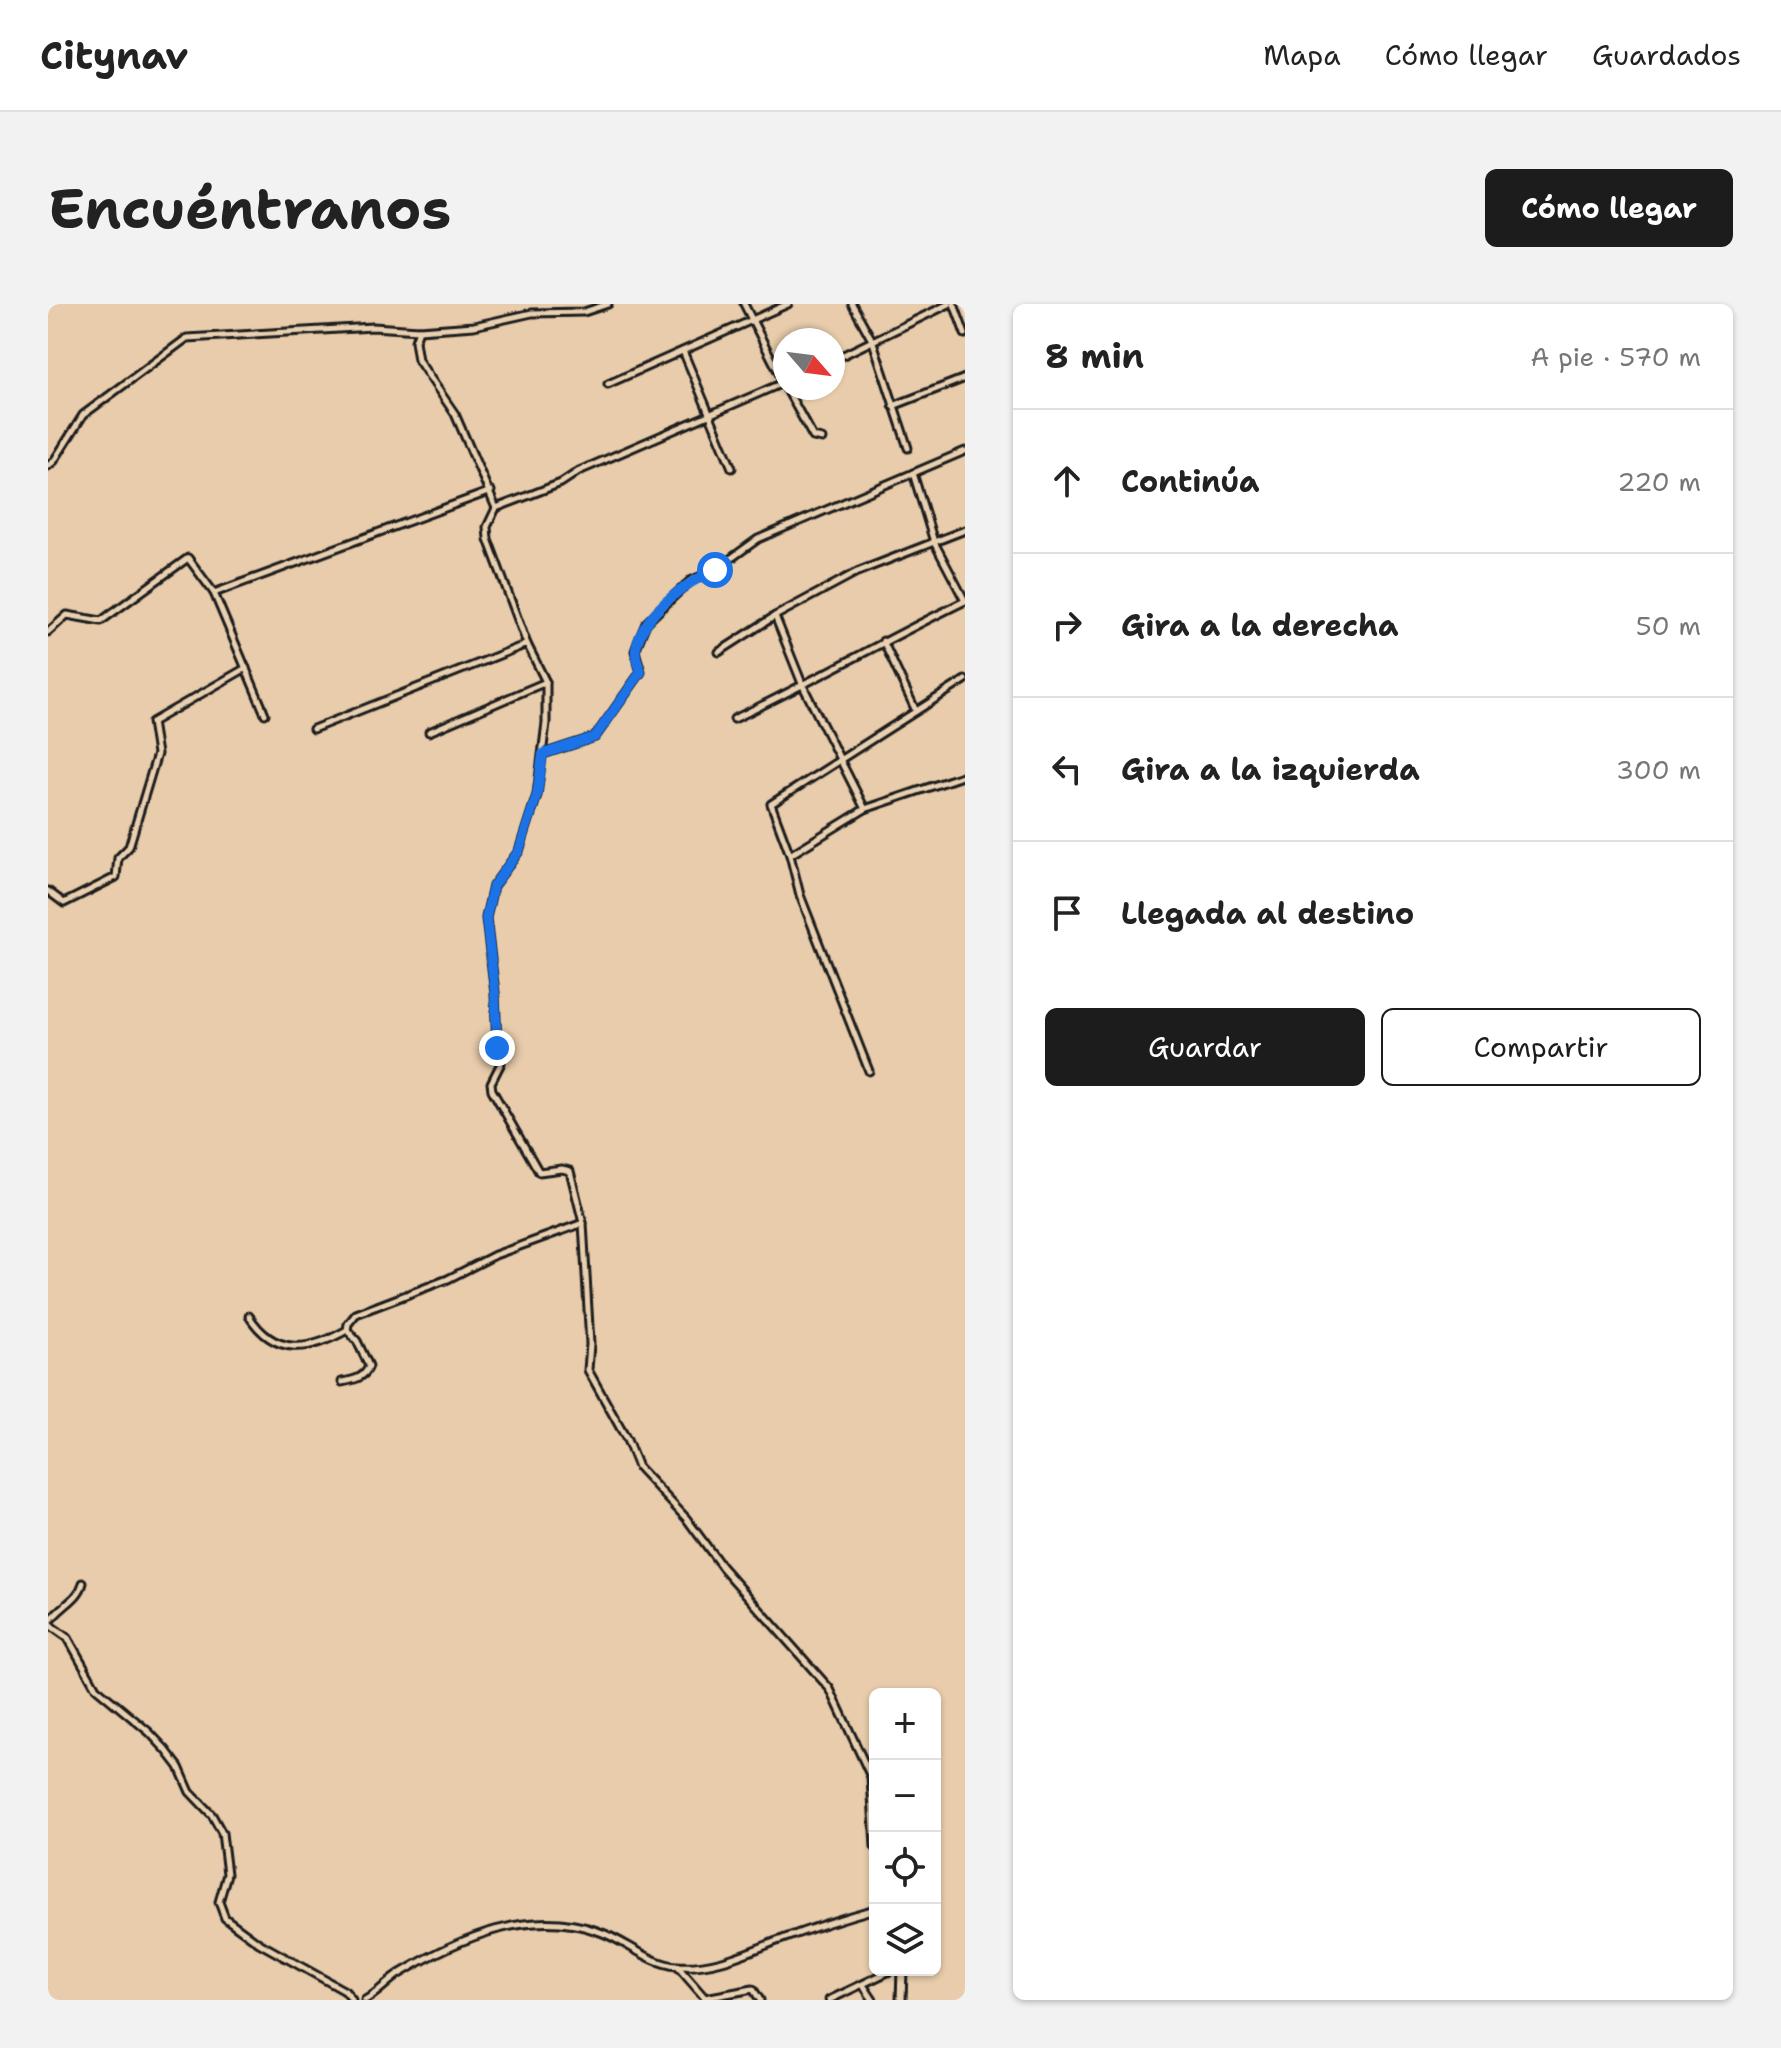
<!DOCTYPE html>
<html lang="es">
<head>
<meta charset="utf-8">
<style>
	body { margin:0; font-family:"Shantell Sans",sans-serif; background:#f2f2f2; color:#222 }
	.controls { position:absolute; right:24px; bottom:24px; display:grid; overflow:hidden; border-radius:12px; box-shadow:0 2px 6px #0004 }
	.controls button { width:72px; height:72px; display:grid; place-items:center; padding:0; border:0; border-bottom:2px solid #e0e0e0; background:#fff; color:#222; font:40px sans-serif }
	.compass { position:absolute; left:725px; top:24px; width:72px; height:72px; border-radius:50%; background:#fff; box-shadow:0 2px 6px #0004; rotate:118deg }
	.stop { position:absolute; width:24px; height:24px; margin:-18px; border:6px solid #1a73e8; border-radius:50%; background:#fff }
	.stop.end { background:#1a73e8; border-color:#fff; box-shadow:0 2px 8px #0008 }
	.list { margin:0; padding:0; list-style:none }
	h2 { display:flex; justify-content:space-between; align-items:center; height:104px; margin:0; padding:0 32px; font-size:34px }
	h2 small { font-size:26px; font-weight:400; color:#767676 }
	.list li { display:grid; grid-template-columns:52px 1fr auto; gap:24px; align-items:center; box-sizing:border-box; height:144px; padding:0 32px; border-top:2px solid #e0e0e0 }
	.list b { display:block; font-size:30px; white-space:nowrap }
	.list em { font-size:26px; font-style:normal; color:#767676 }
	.actions { display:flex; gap:16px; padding:24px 32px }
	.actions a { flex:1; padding:18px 0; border:2px solid #1c1c1c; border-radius:12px; text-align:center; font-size:28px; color:#1c1c1c }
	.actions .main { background:#1c1c1c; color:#fff }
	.icon { flex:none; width:44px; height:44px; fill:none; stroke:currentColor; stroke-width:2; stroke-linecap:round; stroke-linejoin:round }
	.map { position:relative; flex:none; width:917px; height:1696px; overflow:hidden; border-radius:12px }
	header { display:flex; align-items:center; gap:48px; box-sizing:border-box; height:112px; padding:0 40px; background:#fff; border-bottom:2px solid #e0e0e0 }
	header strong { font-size:38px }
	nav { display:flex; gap:44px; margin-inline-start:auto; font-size:28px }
	.intro { display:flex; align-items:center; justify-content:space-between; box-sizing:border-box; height:192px; padding:0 48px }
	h1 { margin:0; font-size:56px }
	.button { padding:20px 36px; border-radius:12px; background:#1c1c1c; color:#fff; font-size:28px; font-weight:700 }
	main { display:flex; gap:48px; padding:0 48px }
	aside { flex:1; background:#fff; border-radius:12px; box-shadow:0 2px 6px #0004 }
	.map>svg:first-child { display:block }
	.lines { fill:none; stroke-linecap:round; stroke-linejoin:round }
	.minor-casing { stroke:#1c1c1c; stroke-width:11 }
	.tertiary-casing { stroke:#1c1c1c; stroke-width:13 }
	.minor { stroke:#e9d0b1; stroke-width:5 }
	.tertiary { stroke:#e9d0b1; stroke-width:7 }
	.route { stroke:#1a73e8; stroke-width:10 }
</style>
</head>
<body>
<header>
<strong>Citynav</strong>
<nav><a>Mapa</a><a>Cómo llegar</a><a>Guardados</a></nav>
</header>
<div class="intro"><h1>Encuéntranos</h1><a class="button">Cómo llegar</a></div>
<main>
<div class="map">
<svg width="917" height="1696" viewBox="0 0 917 1696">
	<rect width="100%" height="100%" fill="#e8ccab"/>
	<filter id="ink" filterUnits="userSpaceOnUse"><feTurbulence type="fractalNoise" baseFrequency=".0125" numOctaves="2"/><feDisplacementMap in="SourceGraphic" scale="16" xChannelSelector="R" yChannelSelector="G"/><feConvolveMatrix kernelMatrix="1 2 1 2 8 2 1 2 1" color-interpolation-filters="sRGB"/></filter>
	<g filter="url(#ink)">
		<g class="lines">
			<defs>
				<g id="minor">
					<polyline points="696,0 737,81"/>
					<polyline points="804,0 825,38 860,144"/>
					<polyline points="906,0 917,30"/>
					<polyline points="371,26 367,37 370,56 407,110 448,204 439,223 440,235 479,340 498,378 498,419 489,491 471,547 445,582 438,614 447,689 449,744 453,759 443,779 444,786 491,868 514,865 522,867 535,919 542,1040 540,1066 579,1136 590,1163 638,1214 674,1263 782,1385 823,1473 827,1543"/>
					<polyline points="635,47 684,164"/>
					<polyline points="785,56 901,0"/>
					<polyline points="560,80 740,0"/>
					<polyline points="738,84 765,133 774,135"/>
					<polyline points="845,102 917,74"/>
					<polyline points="0,162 6,157 35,111 139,34 325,23 371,26 426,22 484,9 536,8 560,0"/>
					<polyline points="865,169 886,238 917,297"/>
					<polyline points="448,204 513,179 531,167 737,78"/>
					<polyline points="166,289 443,187"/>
					<polyline points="727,312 755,382 817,505"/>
					<polyline points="0,328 19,311 53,317 140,254 166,289 217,410"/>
					<polyline points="835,337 868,407"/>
					<polyline points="671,348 727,312 809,268 917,226"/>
					<path d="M686,415C764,378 839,335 917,297"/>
					<polyline points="265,425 479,340"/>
					<polyline points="381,428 498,378"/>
					<polyline points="495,450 547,433 593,368 587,347 598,319 642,277 667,266 710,235 917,147"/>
					<polyline points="742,551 817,505 917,471"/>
					<polyline points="0,587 16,599 68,573 70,554 81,543 109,450 104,418 198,364"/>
					<polyline points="821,767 752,591 742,551 723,500 917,376"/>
					<path d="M201,1012C227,1053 262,1047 299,1026L300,1020L308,1010L400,975L447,951L535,919"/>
					<path d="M294,1078C305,1076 317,1074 321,1062L309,1037L299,1026"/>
					<path d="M35,1279C31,1296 9,1304 0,1320L20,1334L48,1384L101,1428L118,1446L131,1463L142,1488L164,1511L174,1529L179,1570L171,1598L177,1614L211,1639L297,1687L304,1696"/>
					<polyline points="630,1663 657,1694 705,1685 712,1696"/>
					<polyline points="815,1681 825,1696"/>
					<path d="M317,1696C330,1689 339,1678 351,1670C411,1634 482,1602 552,1628C578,1637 602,1660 629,1662C665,1665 697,1649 729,1637C761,1625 794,1614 827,1605"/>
					<polyline points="781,1696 844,1666"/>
				</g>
				<polyline id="tertiary" points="853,1696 854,1666"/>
			</defs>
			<!-- minor casing -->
			<use href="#minor" class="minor-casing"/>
			<!-- tertiary casing -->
			<use href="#tertiary" class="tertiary-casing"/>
			<!-- minor -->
			<use href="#minor" class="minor"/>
			<!-- tertiary -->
			<use href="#tertiary" class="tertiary"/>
		</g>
	</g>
	<g class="lines" filter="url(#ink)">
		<!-- route -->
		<path class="route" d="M449,744L447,689L438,614L445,582L471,547L489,491L495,450L547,433L593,368C591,361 586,351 588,344C596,308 636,280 667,266"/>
	</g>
</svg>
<div class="controls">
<button>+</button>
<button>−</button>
<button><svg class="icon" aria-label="locate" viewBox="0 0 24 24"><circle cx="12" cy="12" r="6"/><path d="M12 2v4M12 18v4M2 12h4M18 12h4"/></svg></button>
<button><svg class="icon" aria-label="layers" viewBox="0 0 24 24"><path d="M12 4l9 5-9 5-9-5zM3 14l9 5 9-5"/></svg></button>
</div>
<svg class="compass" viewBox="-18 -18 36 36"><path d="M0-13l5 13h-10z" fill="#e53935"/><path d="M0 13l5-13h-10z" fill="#767676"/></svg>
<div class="stop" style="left:667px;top:266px"></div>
<div class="stop end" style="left:449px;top:744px"></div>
</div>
<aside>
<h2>8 min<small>A pie · 570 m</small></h2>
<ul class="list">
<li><svg class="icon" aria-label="ahead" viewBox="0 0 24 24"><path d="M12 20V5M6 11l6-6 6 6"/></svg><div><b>Continúa</b></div><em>220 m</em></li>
<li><svg class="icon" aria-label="right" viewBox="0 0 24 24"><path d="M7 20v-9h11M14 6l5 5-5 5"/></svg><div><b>Gira a la derecha</b></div><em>50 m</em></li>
<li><svg class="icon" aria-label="left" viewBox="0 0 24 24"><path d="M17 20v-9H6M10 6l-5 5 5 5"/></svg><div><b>Gira a la izquierda</b></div><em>300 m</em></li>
<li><svg class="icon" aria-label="arrive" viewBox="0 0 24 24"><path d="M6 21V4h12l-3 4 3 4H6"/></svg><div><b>Llegada al destino</b></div></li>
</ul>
<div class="actions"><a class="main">Guardar</a><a>Compartir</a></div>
</aside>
</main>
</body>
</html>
